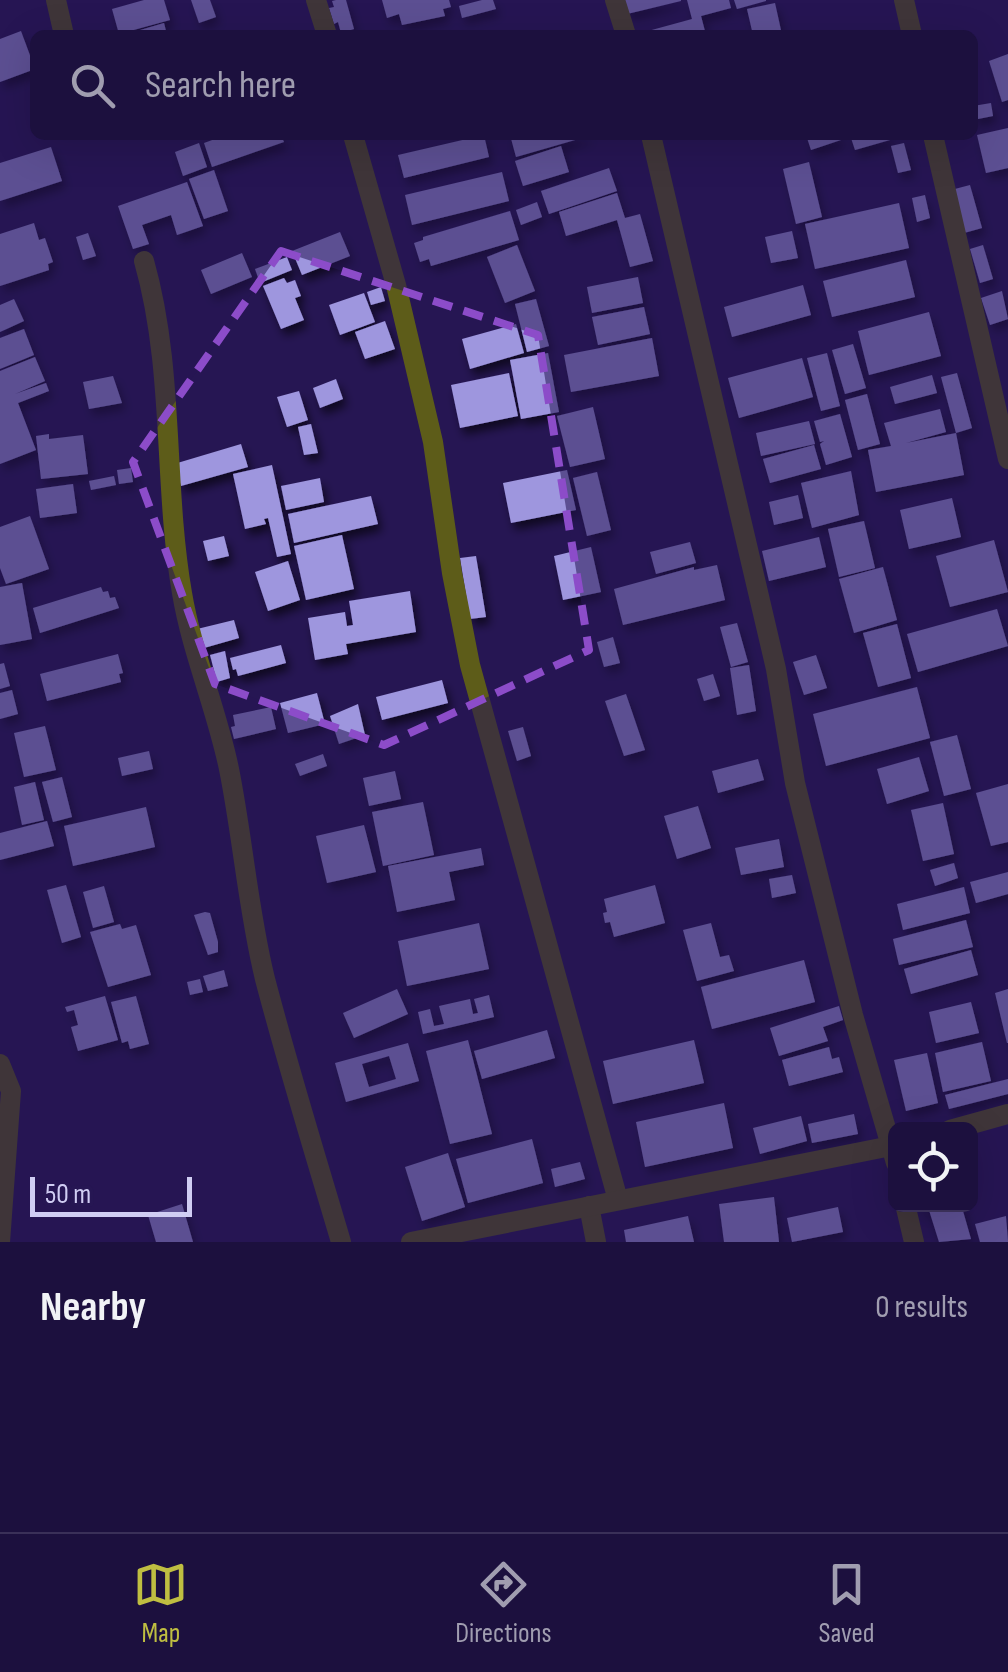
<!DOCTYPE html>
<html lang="en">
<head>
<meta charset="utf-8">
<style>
	body { margin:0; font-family:"Sofia Sans Condensed",sans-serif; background:#251945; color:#f1f3f6 }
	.controls { position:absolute; right:30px; bottom:30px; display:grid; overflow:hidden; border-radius:15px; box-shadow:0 10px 40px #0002 }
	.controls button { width:90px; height:90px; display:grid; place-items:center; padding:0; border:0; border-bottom:2px solid #3a3058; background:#1c103e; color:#f1f3f6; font:50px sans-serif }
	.scale { position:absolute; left:30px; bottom:25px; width:162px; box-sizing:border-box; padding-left:10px; border:5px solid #d0cdf3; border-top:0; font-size:28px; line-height:35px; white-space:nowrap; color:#d0cdf3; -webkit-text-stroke:8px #261653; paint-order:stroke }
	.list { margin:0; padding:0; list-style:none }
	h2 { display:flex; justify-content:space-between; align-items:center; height:130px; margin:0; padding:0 40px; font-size:42px }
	h2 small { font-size:32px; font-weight:400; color:#a09db0 }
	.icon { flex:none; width:55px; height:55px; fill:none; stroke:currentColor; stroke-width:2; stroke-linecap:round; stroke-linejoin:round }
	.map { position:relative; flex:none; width:1008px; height:1242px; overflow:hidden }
	.search { position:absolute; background:#1c103e; box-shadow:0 10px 40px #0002; left:30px; right:30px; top:30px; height:110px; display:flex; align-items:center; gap:25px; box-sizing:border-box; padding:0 35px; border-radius:15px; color:#a09db0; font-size:38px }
	.sheet { height:290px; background:#1c103e }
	nav { display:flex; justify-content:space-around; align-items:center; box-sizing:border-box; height:140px; border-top:2px solid #3a3058; background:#1c103e; font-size:28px; color:#a09db0 }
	nav a { display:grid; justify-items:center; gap:5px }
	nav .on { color:#bfbe41 }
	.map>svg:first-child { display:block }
	.building { fill:#9e96de; fill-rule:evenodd; filter:url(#shadow) }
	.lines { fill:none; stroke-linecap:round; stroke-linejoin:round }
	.minor { stroke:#5d5c19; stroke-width:20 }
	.marked { fill:none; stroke:#8c4cc9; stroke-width:8; stroke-dasharray:20 12; stroke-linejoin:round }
</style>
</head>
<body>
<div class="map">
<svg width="1008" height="1242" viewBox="0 0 1008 1242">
	<defs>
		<filter id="shadow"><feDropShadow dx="4" dy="7" stdDeviation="5" flood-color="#0009"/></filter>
	</defs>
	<rect width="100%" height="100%" fill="#261653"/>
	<!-- building -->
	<g class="building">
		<polygon points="144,0 164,0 170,20 119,34 112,9"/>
		<polygon points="191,0 210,0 216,17 199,23"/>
		<polygon points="336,0 346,0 354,29 341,33 338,22 334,24 329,8 334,7 332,1"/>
		<polygon points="382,0 449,0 451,7 443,9 445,16 402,25 399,14 387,18"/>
		<polygon points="482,0 493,0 496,9 462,18 459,6"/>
		<polygon points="624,0 681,0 681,1 627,14"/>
		<polygon points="687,0 729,0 731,8 701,16 706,35 649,35 648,31 692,19"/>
		<polygon points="734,0 766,0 766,1 737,9"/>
		<polygon points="775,3 782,35 753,35 747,9"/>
		<polygon points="164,23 166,31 139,35 137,31"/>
		<polygon points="21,31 35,69 0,82 0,39"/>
		<polygon points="1008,54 1008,100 1002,102 989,61"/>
		<polygon points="991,103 993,116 973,120 973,106"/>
		<polygon points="1008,128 1008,168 986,173 977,135"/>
		<polygon points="226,135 281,135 284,142 212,167 204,143"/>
		<polygon points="484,135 489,157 404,178 398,155"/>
		<polygon points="510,135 589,135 589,136 516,157"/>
		<polygon points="806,135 840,135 841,140 811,150"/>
		<polygon points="850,135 889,135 890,140 855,150"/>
		<polygon points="199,143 207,167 183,176 175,152"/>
		<polygon points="904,143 911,170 898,173 891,146"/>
		<polygon points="561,146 569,172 523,186 515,161"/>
		<polygon points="51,147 62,181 0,201 0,163"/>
		<polygon points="809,162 822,217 796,224 783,169"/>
		<polygon points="609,168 617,191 549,214 541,191"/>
		<polygon points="214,170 228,211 204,219 189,179"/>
		<polygon points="502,172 509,201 412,225 405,195"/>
		<polygon points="187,182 203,226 177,235 171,215 142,225 149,244 133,249 118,206"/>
		<polygon points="970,185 982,228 964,233 951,190"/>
		<polygon points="617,193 625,218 640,214 653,261 630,267 617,220 566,236 559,212"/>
		<polygon points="925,195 930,218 917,222 912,198"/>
		<polygon points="537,202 542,217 521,225 516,210"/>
		<polygon points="899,203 909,248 815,269 805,224"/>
		<polygon points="510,211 519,240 431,266 429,259 420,262 414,243 423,240 423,237"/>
		<polygon points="34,223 39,240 45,238 53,262 48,264 49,270 0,286 0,234"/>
		<polygon points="792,231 798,258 771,263 765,237"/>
		<polygon points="340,232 350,256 302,275 292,251"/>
		<polygon points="88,233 96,256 83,260 76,237"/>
		<polygon points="517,245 535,291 505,303 487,257"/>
		<polygon points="983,245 993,279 980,283 970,249"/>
		<polygon points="242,253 252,277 211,294 201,270"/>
		<polygon points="287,257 292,270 260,283 255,269"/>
		<polygon points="906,260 915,297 832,317 823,281"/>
		<polygon points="638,277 643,303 592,313 587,287"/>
		<polygon points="284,278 287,283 295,280 301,296 295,298 304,320 281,329 263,286"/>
		<polygon points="803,285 811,315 732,337 724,307"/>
		<polygon points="381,287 385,301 371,305 367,292"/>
		<polygon points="1002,291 1008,319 990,325 981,298"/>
		<polygon points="364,293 375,322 340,335 329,305"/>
		<polygon points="14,299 24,321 0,332 0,305"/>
		<polygon points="536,299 549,346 527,352 515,304"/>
		<polygon points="644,307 650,334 598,345 592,317"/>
		<polygon points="929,312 941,356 869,375 858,331"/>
		<polygon points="385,321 395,349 365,359 355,332"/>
		<polygon points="516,324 524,353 470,369 462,339"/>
		<polygon points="24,329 34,355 0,369 0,338"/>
		<polygon points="652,338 659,376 571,392 564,355"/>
		<polygon points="853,344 866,388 845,394 832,350"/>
		<polygon points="548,353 559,412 521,419 510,360"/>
		<polygon points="827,353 840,406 821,411 807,358"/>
		<polygon points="35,357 45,381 15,394 46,383 49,391 18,403 36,450 0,464 0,371"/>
		<polygon points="802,358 813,397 739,418 728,378"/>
		<polygon points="509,373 518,416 460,428 451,385"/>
		<polygon points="957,373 972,428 956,433 941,377"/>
		<polygon points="932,375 937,393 895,404 890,387"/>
		<polygon points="113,376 122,403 89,409 83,382"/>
		<polygon points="336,379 343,399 320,408 313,388"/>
		<polygon points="299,391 308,420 287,427 277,397"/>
		<polygon points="867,394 880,444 858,450 845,400"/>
		<polygon points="593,407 605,459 570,467 557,416"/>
		<polygon points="940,409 946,432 906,443 956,433 964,475 876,492 868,450 891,446 884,423"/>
		<polygon points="840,414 852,457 826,465 820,444 824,441 820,442 814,421"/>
		<polygon points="809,421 815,444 761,456 756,433"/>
		<polygon points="311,424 318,453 304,455 298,427"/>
		<polygon points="49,434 49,439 83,435 88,474 41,479 36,436"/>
		<polygon points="241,444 248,467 181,486 174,464"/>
		<polygon points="814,445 821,469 770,483 763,459"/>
		<polygon points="272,465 291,554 277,557 268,518 264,519 266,524 245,529 233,474"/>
		<polygon points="131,468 133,482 119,484 117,470"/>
		<polygon points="567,470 576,510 511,523 503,483"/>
		<polygon points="851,471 859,515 812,528 801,483"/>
		<polygon points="597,472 611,530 587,536 573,478"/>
		<polygon points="114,476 116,485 91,490 89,481"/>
		<polygon points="320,478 324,502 286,510 281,486"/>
		<polygon points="73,484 77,513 40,518 36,489"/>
		<polygon points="798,495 803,518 774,525 769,502"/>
		<polygon points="371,496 378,524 294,543 288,514"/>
		<polygon points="952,498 961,537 909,549 900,510"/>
		<polygon points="30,516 49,569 6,584 0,568 0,527"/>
		<polygon points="864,521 875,568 839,577 828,529"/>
		<polygon points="342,535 354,589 306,600 294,546"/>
		<polygon points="224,536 229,556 208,561 203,541"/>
		<polygon points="819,537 826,567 769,581 762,551"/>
		<polygon points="994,540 1008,592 950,607 936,556"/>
		<polygon points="690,542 696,563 656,574 650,552"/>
		<polygon points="591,547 601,592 563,600 554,556"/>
		<polygon points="476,556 486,617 470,619 460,558"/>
		<polygon points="288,561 300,600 268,611 255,572"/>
		<polygon points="717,565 725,600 623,625 614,589 694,567 694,570"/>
		<polygon points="883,567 897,620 854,633 839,579"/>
		<polygon points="22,583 32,639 0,645 0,587"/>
		<polygon points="101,587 103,592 108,591 110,598 115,597 119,608 40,633 33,608"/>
		<polygon points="410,591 416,632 346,644 348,654 315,660 308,618 345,612 347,626 353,625 349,601"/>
		<polygon points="997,609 1008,646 918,672 907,634"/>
		<polygon points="234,620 239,638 197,650 193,630"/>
		<polygon points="737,623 748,662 731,667 720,627"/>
		<polygon points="897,624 911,678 878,687 863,633"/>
		<polygon points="613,637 620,663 604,667 597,642"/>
		<polygon points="281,645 286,663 238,676 236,669 233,670 230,658"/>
		<polygon points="225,651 230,678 217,682 210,655"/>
		<polygon points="118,654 123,673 119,674 121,682 47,701 40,674"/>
		<polygon points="816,655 827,688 804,695 793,662"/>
		<polygon points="4,663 10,686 0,689 0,664"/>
		<polygon points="749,665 756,711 737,715 730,668"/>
		<polygon points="713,674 720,696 704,701 697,679"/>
		<polygon points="442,680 448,703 382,720 376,697"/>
		<polygon points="917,687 930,738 826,766 813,714"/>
		<polygon points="12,690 18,714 0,719 0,693"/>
		<polygon points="317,693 325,724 288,733 280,703"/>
		<polygon points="626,694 645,750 624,756 605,701"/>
		<polygon points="358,704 365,735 339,744 330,716"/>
		<polygon points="271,707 276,729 234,739 231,727 235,726 233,715"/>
		<polygon points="45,726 56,770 24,777 14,733"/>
		<polygon points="523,727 531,756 517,761 508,731"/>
		<polygon points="957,735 971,789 944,796 930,742"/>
		<polygon points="149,751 153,769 122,776 118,758"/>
		<polygon points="323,754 327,766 300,776 295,764"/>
		<polygon points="919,757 929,791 887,804 877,769"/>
		<polygon points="758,759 764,780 718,793 712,771"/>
		<polygon points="395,771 401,799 369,806 363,778"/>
		<polygon points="62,777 72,817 53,822 42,782"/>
		<polygon points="35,782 44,820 22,825 14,787"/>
		<polygon points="1008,784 1008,842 991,846 976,793"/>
		<polygon points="423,802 434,855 383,866 372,812"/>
		<polygon points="943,803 954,854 923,861 911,810"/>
		<polygon points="698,806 711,848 677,859 664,816"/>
		<polygon points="146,807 155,847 73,866 64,826"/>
		<polygon points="47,821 54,846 0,860 0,833"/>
		<polygon points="364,825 376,872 327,883 316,836"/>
		<polygon points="779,839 784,867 741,875 735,848"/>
		<polygon points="481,848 484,865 449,872 455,900 397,912 388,866"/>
		<polygon points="954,863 958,878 935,886 930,870"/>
		<polygon points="1008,872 1008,894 976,903 970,882"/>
		<polygon points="792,875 796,893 772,898 769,879"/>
		<polygon points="66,885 81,937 62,943 47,890"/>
		<polygon points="655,885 665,923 614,937 610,922 605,923 603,913 607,912 604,899"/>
		<polygon points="104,886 114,922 93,928 83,892"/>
		<polygon points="964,887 970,913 903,930 897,904"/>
		<polygon points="205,912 210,913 218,942 218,952 208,955 194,915"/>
		<polygon points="966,920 973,947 899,965 893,939"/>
		<polygon points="479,923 489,969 407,986 398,941"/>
		<polygon points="711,923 720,957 729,955 734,971 697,981 683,930"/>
		<polygon points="120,924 122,929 136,925 151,975 108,987 90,932"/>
		<polygon points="971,950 978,975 911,994 904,969"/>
		<polygon points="804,960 815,1002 712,1029 701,987"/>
		<polygon points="224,970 228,986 208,991 203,976"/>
		<polygon points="200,979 203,992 190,995 187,982"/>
		<polygon points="397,989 408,1014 354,1038 343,1013"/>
		<polygon points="1008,989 1008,1043 1007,1043 995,993"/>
		<polygon points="489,995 494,1017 423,1034 418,1012 430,1009 434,1026 444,1024 439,1006 470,999 473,1014 478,1013 474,999"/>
		<polygon points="105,996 118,1040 78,1051 71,1027 78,1025 74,1010 67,1012 65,1007"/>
		<polygon points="136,996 149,1044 130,1049 128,1041 122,1043 111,1002"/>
		<polygon points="971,1002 979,1033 936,1043 929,1012"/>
		<polygon points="839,1006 843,1020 823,1027 828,1041 779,1056 770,1028"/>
		<polygon points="547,1030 555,1058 482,1079 474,1051"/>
		<polygon points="468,1040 492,1134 450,1144 426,1051"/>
		<polygon points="694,1040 704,1083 613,1104 603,1061"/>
		<polygon points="982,1042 991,1081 943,1092 935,1053"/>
		<path d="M408,1043L419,1081L346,1102L335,1063ZM389,1056L396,1079L369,1087L362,1064Z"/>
		<polygon points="829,1047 832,1059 839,1057 843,1072 789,1086 782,1060"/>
		<polygon points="927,1053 938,1103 906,1111 894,1060"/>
		<polygon points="1008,1079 1008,1094 949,1109 945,1095"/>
		<polygon points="724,1103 733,1148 645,1167 636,1122"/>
		<polygon points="854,1114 858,1134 812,1143 808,1124"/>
		<polygon points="801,1116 807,1141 760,1154 753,1128"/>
		<polygon points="532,1139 543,1183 468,1203 456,1159"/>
		<polygon points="448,1153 465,1207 422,1221 405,1167"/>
		<polygon points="580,1162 585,1179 555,1187 551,1169"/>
		<polygon points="774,1197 779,1242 724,1242 719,1204"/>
		<polygon points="182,1204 193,1242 156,1242 148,1215"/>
		<polygon points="919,1204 961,1204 971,1239 939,1242 928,1207 921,1210"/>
		<polygon points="838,1207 843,1232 792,1242 787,1218"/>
		<polygon points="688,1216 694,1242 626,1242 624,1230"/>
		<polygon points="1006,1216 1008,1242 980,1242 975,1224"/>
	</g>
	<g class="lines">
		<!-- minor -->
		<g class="minor">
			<polyline points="56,0 64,35"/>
			<polyline points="316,0 327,35"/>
			<polyline points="615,0 626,35"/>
			<polyline points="904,0 912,35"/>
			<polyline points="353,135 396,285 433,442 452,573 470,665 618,1200"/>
			<polyline points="651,135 776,669 795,783 853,1015 896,1163"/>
			<polyline points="933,135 1008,459"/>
			<path d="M144,261C175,370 163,483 182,593C192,653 217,710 229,769C243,839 248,910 265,979C288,1067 315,1154 341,1242"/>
			<polyline points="0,1064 11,1091 0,1242"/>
			<polyline points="950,1130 1008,1114"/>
			<polyline points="905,1204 914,1242"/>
			<polyline points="589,1206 596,1242"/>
			<polyline points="411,1242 896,1145"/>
		</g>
	</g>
	<!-- marked area -->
	<path d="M0 0H1008V1242H0ZM281,251L538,335L589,650L384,745L215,684L133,462Z" fill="#261653" fill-opacity=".55" fill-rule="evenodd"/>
	<path class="marked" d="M281,251L538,335L589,650L384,745L215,684L133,462Z"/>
</svg>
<div class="controls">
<button><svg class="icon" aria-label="locate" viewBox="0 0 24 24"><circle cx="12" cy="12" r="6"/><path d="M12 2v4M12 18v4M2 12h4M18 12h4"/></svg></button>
</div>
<div class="scale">50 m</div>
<div class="search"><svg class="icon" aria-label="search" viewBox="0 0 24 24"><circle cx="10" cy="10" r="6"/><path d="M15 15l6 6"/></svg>Search here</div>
</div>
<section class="sheet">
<h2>Nearby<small>0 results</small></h2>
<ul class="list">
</ul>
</section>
<nav>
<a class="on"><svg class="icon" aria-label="map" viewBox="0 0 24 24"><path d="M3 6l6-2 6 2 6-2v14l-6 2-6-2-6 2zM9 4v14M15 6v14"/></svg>Map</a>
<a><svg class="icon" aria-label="directions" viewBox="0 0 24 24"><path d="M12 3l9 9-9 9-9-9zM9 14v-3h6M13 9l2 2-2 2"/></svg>Directions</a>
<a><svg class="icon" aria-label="saved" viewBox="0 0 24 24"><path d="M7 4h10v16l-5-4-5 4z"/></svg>Saved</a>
</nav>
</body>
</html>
